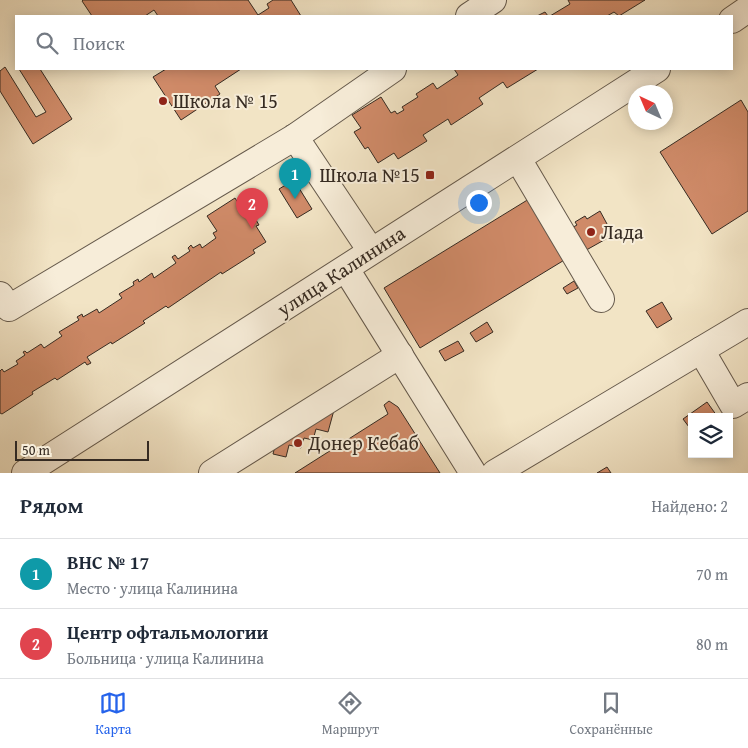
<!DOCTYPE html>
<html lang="ru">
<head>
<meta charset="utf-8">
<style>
	body { margin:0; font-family:"Gentium Book Plus",serif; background:#f2f2f3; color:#1f2937 }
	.controls { position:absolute; right:15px; bottom:15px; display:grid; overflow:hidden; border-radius:0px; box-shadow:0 2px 12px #0003 }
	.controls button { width:45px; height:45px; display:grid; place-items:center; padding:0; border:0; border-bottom:1px solid #e0e1e3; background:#fff; color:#1f2937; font:25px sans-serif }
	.compass { position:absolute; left:628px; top:85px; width:45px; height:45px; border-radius:50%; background:#fff; box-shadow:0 2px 12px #0003; rotate:316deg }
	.scale { position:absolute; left:15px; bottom:12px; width:134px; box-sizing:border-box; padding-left:5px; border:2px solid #362b22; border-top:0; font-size:14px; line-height:18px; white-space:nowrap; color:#362b22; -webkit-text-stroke:4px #f7edd9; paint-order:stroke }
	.you { position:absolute; left:478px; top:202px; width:18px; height:18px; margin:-12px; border:4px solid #fff; border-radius:50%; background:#1a73e8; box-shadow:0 0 0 8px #1a73e833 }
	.badge { display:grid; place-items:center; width:32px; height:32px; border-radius:50%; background:#2563eb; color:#fff; font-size:16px; font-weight:700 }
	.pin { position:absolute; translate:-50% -41px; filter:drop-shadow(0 1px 2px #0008) }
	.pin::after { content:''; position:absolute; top:26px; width:18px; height:15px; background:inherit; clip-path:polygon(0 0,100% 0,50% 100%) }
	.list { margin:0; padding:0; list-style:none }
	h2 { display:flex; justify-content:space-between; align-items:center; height:65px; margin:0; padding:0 20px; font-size:21px }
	h2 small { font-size:16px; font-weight:400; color:#747a83 }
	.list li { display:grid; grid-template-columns:32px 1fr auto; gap:15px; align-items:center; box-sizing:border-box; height:70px; padding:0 20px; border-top:1px solid #e0e1e3 }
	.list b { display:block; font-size:19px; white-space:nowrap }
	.list p { margin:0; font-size:16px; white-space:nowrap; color:#747a83 }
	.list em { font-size:16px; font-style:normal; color:#747a83 }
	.icon { flex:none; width:28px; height:28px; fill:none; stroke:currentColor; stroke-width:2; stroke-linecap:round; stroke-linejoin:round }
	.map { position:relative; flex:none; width:748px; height:473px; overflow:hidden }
	.search { position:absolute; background:#fff; box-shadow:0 2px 12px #0003; left:15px; right:15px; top:15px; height:55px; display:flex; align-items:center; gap:12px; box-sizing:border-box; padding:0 18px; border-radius:0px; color:#747a83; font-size:19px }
	.sheet { height:205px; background:#fff }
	nav { display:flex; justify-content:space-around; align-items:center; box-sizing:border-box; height:70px; border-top:1px solid #e0e1e3; background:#fff; font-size:14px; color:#747a83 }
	nav a { display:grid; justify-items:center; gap:2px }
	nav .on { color:#2563eb }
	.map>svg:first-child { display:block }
	.building { fill:#cf8a68; stroke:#362b22 }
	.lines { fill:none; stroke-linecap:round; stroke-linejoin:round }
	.minor-casing { stroke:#65594b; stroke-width:28 }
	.minor { stroke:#f7edd9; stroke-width:26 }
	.poi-dot { fill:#8f2418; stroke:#f7edd9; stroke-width:2 }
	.labels { text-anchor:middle; stroke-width:4; stroke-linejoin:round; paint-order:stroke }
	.poi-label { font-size:20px; fill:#362b22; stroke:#f7edd9; text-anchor:start }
	.street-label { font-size:20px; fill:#362b22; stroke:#f7edd9 }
</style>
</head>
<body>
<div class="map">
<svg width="748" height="473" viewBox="0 0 748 473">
	<rect width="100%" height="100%" fill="#f2e4c5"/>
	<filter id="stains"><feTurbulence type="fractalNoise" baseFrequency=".004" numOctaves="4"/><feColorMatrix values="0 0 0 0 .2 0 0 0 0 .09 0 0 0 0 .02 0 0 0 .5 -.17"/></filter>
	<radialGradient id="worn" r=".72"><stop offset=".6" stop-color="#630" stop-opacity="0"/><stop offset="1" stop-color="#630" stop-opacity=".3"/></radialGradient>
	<!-- building -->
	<g class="building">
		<polygon points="83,0 248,0 258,15 269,8 267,4 273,0 291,0 301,16 158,16 154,10 145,16 92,16 82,1"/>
		<polygon points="568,0 645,0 619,16 614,12 607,16 550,16 570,4"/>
		<polygon points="545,12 548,16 537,16"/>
		<polygon points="5,67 36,117 46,112 19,69 40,69 72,119 33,144 0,91 0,71"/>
		<polygon points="166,69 241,69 215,86 220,94 181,120 153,77"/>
		<polygon points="454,69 538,69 507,88 503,82 479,98 483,104 451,125 448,119 423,135 427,141 398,159 394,153 378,163 368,147 365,149 354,132 361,128 352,115 381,97 391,113 395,111 397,114 404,110 402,107 418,97 416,94 433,83 437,89 458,75"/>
		<polygon points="741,100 748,112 748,211 712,234 660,152"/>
		<polygon points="294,180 312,209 297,218 279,189"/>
		<polygon points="235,198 243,211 249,208 259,225 256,226 266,242 253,250 255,253 222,274 221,272 168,308 166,306 143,321 145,323 112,344 111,342 87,357 91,363 87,365 85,362 57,380 55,378 32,392 33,394 2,414 0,413 0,371 2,369 4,372 18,364 16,361 25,355 23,352 25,351 27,353 41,344 44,348 62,336 59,332 79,320 77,317 82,314 83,317 97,309 99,313 122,298 119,294 134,285 133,282 138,279 139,282 152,273 154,278 176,263 172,257 175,255 178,259 190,251 188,248 191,245 193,248 200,244 202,248 216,238 213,233 217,231 207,216"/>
		<polygon points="529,199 566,259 420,348 384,288"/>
		<polygon points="600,211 613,235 581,253 568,230 577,225 575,222 585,216 587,219"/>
		<polygon points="574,281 578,288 567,294 563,288"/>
		<polygon points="662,302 672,319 657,328 646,311"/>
		<polygon points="487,322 493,332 476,342 470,333"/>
		<polygon points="458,341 464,351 445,361 439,351"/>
		<polygon points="389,401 398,407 440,473 295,473 388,414 384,405"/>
		<polygon points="707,402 717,416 692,417 692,431 683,419"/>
		<polygon points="334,410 328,432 316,429 313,440 304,438 301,448 289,445 286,457 273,454 276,442"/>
		<polygon points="607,467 611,473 597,473"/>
	</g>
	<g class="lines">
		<defs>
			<g id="minor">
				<polyline points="469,16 493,0"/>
				<polyline points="732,20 748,9"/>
				<polyline points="295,137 371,251"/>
				<polyline points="518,159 601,299"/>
				<polyline points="346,269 473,473"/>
				<polyline points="0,295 9,308 295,137 393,69"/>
				<polyline points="701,350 733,405 748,396"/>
				<polyline points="25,473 657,69"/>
				<polyline points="212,473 400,355"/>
				<polyline points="495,473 748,322"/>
			</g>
		</defs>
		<!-- minor casing -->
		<use href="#minor" class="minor-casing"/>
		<!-- minor -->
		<use href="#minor" class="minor"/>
	</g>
	<!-- markers -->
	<g class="poi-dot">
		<circle cx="163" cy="101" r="5"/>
		<rect x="425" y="170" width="10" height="10" rx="2.5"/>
		<circle cx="591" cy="232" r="5"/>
		<circle cx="298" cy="443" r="5"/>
	</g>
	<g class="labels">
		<!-- poi labels -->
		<g class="poi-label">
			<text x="173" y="108">Школа № 15</text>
			<text x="420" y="182" text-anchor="end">Школа №15</text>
			<text x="601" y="239">Лада</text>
			<text x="308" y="450">Донер Кебаб</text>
		</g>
		<!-- street labels -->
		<g class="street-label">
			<text transform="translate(341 271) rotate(-33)" y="7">улица Калинина</text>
		</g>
	</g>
	<rect width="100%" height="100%" filter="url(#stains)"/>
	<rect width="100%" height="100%" fill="url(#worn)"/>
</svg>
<div class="controls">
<button><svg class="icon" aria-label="layers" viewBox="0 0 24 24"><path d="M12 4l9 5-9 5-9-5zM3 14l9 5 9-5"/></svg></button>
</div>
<svg class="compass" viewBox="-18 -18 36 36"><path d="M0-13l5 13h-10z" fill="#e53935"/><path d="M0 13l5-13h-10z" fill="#747a83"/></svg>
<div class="scale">50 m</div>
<div class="you"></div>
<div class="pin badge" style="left:295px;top:199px;background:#0f9aa8">1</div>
<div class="pin badge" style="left:252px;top:229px;background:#e0444e">2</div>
<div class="search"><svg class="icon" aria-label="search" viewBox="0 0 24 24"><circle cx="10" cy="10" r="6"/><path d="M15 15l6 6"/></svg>Поиск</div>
</div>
<section class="sheet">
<h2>Рядом<small>Найдено: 2</small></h2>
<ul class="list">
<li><span class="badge" style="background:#0f9aa8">1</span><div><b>ВНС № 17</b><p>Место · улица Калинина</p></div><em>70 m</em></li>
<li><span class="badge" style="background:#e0444e">2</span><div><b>Центр офтальмологии</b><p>Больница · улица Калинина</p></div><em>80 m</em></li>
</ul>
</section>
<nav>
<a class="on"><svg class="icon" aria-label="map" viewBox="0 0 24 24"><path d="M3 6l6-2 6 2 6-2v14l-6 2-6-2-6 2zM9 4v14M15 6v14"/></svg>Карта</a>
<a><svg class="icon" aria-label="directions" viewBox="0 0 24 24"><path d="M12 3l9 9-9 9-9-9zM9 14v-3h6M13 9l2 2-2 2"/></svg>Маршрут</a>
<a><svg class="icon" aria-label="saved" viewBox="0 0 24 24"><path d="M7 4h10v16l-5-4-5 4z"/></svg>Сохранённые</a>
</nav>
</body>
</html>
